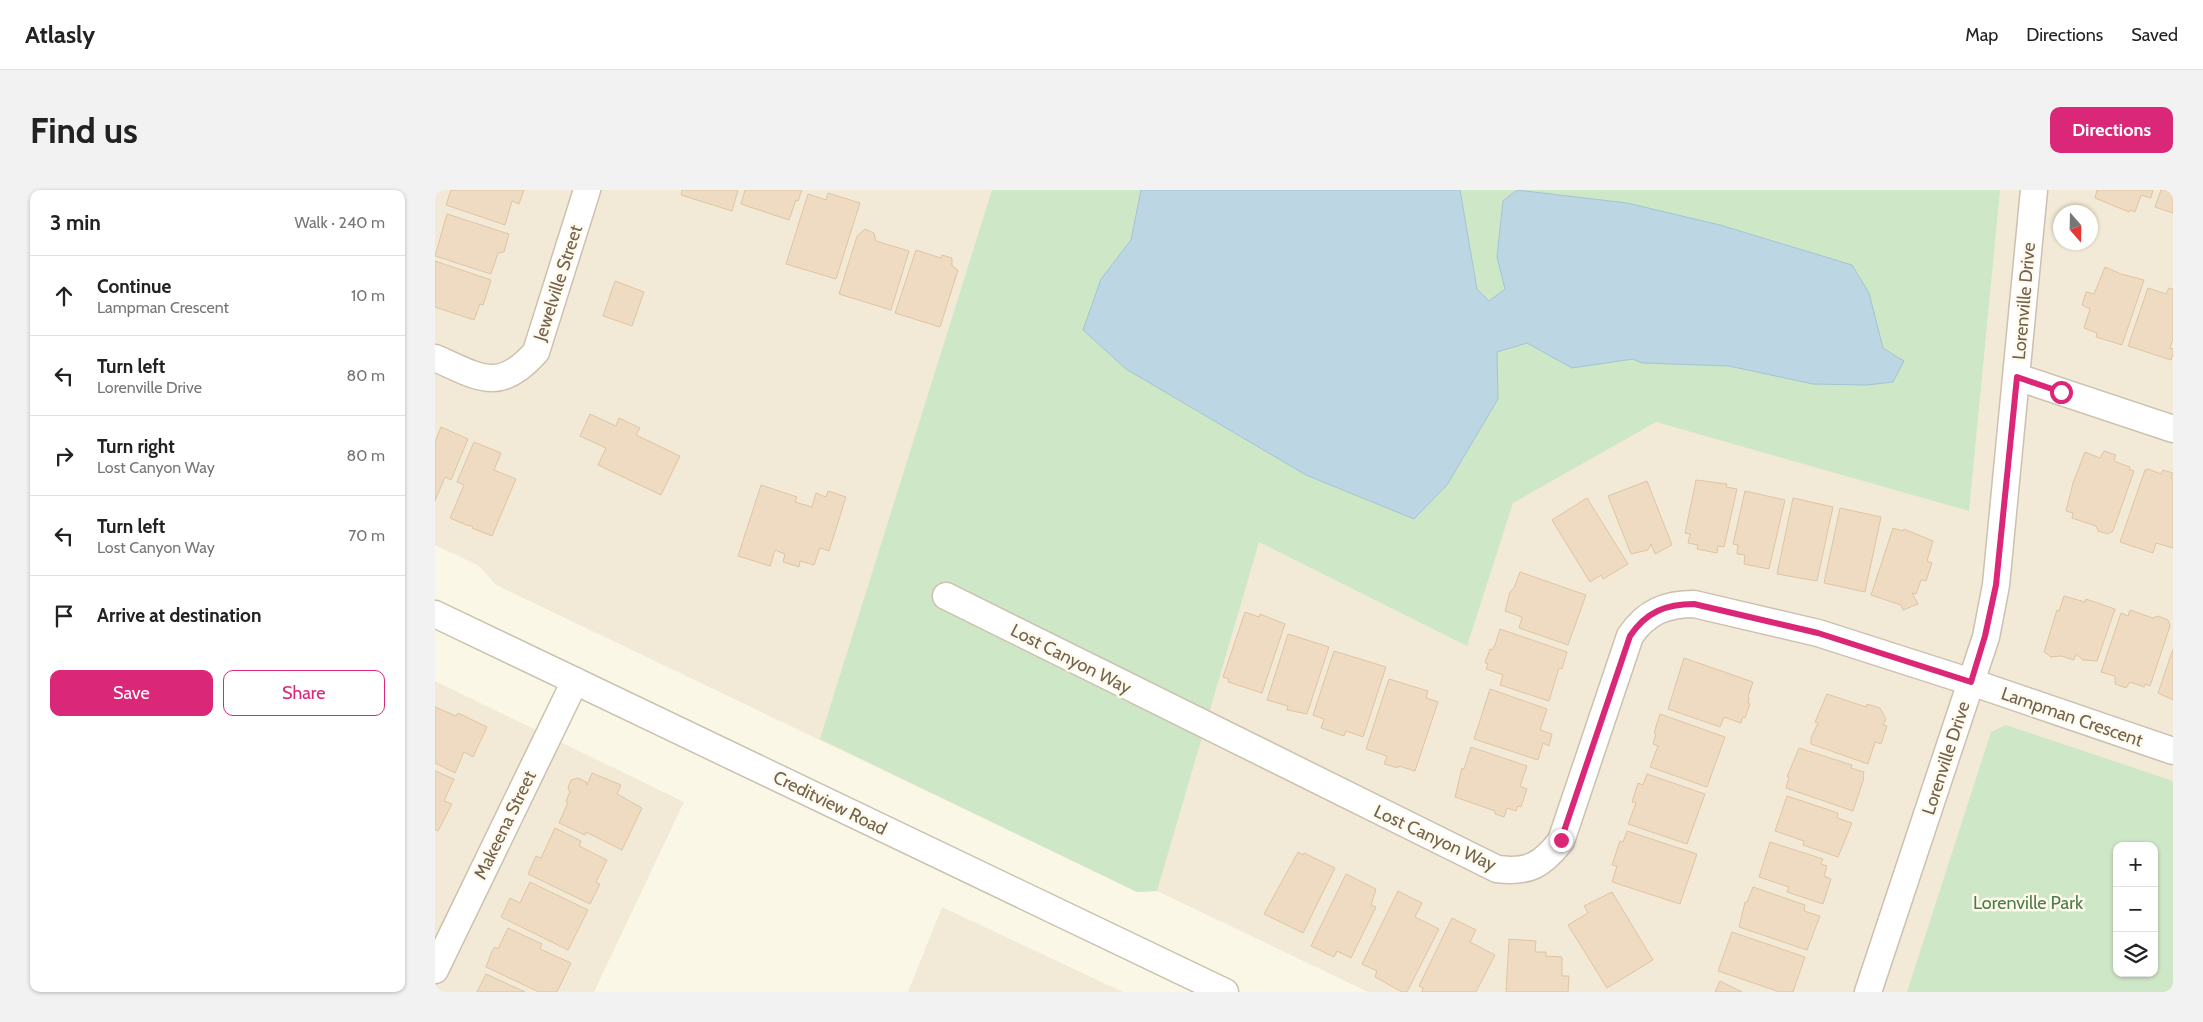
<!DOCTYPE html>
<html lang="en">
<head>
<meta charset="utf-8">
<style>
	body { margin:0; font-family:Cabin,sans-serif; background:#f2f2f2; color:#222 }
	.controls { position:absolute; right:15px; bottom:15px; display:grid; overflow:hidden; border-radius:10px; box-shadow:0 1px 4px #0004 }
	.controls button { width:45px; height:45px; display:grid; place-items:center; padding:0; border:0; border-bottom:1px solid #e0e0e0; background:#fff; color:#222; font:25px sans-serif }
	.compass { position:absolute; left:1618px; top:15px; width:45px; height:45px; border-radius:50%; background:#fff; box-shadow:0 1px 4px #0004; rotate:160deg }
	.stop { position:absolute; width:15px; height:15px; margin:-11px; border:4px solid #db2777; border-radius:50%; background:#fff }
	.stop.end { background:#db2777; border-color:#fff; box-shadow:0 1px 5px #0008 }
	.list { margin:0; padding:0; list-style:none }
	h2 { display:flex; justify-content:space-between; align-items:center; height:65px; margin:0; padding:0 20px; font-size:21px }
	h2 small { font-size:16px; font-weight:400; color:#767676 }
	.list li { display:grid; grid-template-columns:32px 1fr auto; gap:15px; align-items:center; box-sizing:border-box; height:80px; padding:0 20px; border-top:1px solid #e0e0e0 }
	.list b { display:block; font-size:19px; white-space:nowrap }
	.list p { margin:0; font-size:16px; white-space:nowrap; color:#767676 }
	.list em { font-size:16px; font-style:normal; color:#767676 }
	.actions { display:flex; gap:10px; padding:15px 20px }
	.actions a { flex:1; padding:11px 0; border:1px solid #db2777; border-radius:10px; text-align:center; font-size:18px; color:#db2777 }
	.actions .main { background:#db2777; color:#fff }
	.icon { flex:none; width:28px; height:28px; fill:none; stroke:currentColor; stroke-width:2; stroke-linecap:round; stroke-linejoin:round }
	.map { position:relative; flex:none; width:1738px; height:802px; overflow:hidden; border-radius:10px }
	header { display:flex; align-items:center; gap:30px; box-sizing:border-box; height:70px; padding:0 25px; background:#fff; border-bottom:1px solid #e0e0e0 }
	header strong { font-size:24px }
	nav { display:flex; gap:28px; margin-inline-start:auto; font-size:18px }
	.intro { display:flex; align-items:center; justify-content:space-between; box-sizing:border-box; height:120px; padding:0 30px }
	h1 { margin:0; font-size:35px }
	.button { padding:12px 22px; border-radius:10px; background:#db2777; color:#fff; font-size:18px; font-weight:700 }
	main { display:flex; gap:30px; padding:0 30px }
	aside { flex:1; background:#fff; border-radius:10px; box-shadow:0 1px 4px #0004 }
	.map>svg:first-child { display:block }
	.residential { fill:#f2ead6; fill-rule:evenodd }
	.green { fill:#cee7c7; fill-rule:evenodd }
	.water { fill:#bdd6e3; stroke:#a4c4d4 }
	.building { fill:#eedbc1; stroke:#dfc5a3 }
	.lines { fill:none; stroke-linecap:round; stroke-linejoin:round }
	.minor-casing { stroke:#ccc1ae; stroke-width:29 }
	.minor { stroke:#fff; stroke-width:26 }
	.route { stroke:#db2777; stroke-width:6 }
	.labels { text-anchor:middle; stroke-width:5; stroke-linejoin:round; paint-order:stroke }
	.street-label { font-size:18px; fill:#73624d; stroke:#fefaed }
	.park-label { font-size:18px; fill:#4f7d49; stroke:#fefaed }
</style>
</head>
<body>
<header>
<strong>Atlasly</strong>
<nav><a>Map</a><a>Directions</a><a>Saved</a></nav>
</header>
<div class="intro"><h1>Find us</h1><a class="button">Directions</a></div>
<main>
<aside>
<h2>3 min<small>Walk · 240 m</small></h2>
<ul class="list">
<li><svg class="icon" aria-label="ahead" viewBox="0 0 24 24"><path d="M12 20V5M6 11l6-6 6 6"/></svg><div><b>Continue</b><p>Lampman Crescent</p></div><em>10 m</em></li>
<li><svg class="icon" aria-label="left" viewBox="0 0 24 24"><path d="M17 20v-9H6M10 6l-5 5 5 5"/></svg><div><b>Turn left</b><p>Lorenville Drive</p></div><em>80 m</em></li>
<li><svg class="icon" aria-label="right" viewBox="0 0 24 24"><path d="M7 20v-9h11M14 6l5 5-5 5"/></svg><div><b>Turn right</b><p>Lost Canyon Way</p></div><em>80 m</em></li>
<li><svg class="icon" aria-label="left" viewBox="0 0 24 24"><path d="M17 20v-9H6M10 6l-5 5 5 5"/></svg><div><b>Turn left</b><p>Lost Canyon Way</p></div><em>70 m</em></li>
<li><svg class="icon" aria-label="arrive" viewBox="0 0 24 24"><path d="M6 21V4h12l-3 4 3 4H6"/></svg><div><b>Arrive at destination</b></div></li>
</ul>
<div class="actions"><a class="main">Save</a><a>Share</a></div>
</aside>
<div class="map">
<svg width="1738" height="802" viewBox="0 0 1738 802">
	<rect width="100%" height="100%" fill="#fbf7e7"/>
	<!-- residential -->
	<g class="residential">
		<path d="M0,0H1738V802H933L722,701L702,702L61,395L44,376L0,355ZM1626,22H1656V52H1626ZM1682,656H1719V783H1682Z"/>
		<polygon points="0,491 249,612 159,802 0,802"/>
		<polygon points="507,717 688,802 473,802"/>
	</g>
	<!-- green -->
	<g class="green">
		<polygon points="557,0 1565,0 1534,321 1221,232 1078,313 1032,456 824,352 722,701 702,702 385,549"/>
		<path d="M1571,535L1738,591V802H1472L1556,542ZM1682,656H1719V783H1682Z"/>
	</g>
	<!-- water -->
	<polygon class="water" points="706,0 1025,0 1042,99 1054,111 1070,99 1062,67 1068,11 1082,0 1192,13 1285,35 1417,75 1434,103 1448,158 1469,171 1458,192 1432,195 1378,194 1294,176 1207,173 1198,169 1137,178 1092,153 1062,162 1063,209 1012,295 979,329 871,285 691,179 648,140 666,89 696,50"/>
	<!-- building -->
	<g class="building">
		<polygon points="16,0 89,0 84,14 77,11 70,35 11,15"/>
		<polygon points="247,0 303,0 297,21 246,5"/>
		<polygon points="310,0 367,0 363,11 361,10 354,30 306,14"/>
		<polygon points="1662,0 1718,0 1716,8 1706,5 1700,22 1695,20 1694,22 1660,8"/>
		<polygon points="1726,0 1738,0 1738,23 1720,17"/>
		<polygon points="393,3 425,13 401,89 351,74 373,4 391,10"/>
		<polygon points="12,24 74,44 69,62 63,63 56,84 0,66"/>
		<polygon points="430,39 439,43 441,51 474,61 456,120 404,104 422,46"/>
		<polygon points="481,60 506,68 507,65 517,68 517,76 523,80 505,137 460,123"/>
		<polygon points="0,71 56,90 48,115 45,114 39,130 0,117"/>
		<polygon points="1670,77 1686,84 1709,90 1687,155 1661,147 1662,143 1649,138 1655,119 1647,115 1651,102 1659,104"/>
		<polygon points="180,91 209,102 197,136 168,126"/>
		<polygon points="1713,98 1731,104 1734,98 1738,99 1738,149 1735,158 1738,159 1738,164 1736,170 1693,156"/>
		<polygon points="155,224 181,236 184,228 205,238 201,245 245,266 226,305 163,275 171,258 145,246"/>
		<polygon points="6,237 33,249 16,290 10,287 0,311 0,252"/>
		<polygon points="39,252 66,263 59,280 81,289 57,346 37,338 38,337 34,335 34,336 15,328 29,295 22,292"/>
		<polygon points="1669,261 1681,265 1679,270 1681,272 1695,277 1694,279 1699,281 1678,341 1673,344 1663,341 1661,336 1637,328 1638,323 1631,321 1638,293 1650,262 1665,268"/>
		<polygon points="1713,279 1726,284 1728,280 1738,283 1736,288 1738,288 1738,358 1721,353 1718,363 1685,352 1710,280"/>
		<polygon points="1261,290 1292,294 1291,297 1302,299 1289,357 1283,356 1282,363 1262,359 1263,355 1253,353 1255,344 1250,343"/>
		<polygon points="1212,291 1237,355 1220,364 1216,354 1213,360 1196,364 1173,306"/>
		<polygon points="326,295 362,307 360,312 377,317 381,303 391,307 393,301 411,307 394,361 385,358 379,375 365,371 364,377 348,372 350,364 340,360 335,376 303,366"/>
		<polygon points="1310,301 1350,310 1334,379 1309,374 1310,365 1302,364 1303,355 1298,354"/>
		<polygon points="1152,308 1193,374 1168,389 1166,385 1155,392 1117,330"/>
		<polygon points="1358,308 1398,317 1382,391 1342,384"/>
		<polygon points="1405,318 1446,327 1430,402 1389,393"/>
		<polygon points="1458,338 1468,341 1469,339 1498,351 1492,371 1497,373 1491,391 1486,390 1481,404 1477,403 1483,414 1468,420 1466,415 1436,405"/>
		<polygon points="1085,382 1151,405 1133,455 1084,438 1087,427 1070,421 1075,402 1079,398"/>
		<polygon points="1629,406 1650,412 1651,409 1680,419 1662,471 1648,470 1641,464 1639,470 1626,466 1616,467 1609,462 1622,420 1624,421"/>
		<polygon points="1695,420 1718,428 1723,426 1733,430 1735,436 1715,496 1710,494 1709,497 1695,492 1691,498 1680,494 1680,486 1666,482 1686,423 1693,426"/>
		<polygon points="810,422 824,427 825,424 850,434 827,503 793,492 794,489 788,487"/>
		<polygon points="1065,439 1132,462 1127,479 1124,478 1114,511 1065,495 1068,485 1051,479 1053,474 1050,473 1055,459 1057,460 1060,455"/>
		<polygon points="853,444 894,457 872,524 852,520 853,516 832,510"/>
		<polygon points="1738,459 1738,510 1723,503"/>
		<polygon points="899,461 951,477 928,547 911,541 909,546 886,538 889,529 878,525"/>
		<polygon points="1249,468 1318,492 1313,507 1314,508 1313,513 1315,514 1310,528 1308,527 1306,533 1289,527 1285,537 1233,519"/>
		<polygon points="954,489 993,501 991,508 1003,512 980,581 964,576 963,578 949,574 952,566 931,559"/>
		<polygon points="1055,499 1112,519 1105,540 1117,544 1114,556 1108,553 1103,570 1039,549"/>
		<polygon points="1392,504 1431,517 1432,514 1445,518 1451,529 1448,535 1452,536 1446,554 1440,552 1433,574 1376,554 1376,548 1383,533 1380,532"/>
		<polygon points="0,517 21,526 23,523 52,537 38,567 29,562 20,583 0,573"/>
		<polygon points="1225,524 1290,547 1272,597 1215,577 1223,556 1218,554 1221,544 1219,543"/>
		<polygon points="1036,557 1092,576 1085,596 1092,599 1086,617 1083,616 1081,621 1072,618 1069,627 1060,624 1060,621 1020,607 1027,578 1029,579"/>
		<polygon points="1364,558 1417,575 1416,578 1429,582 1428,587 1429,588 1418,621 1351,598 1354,587 1352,587"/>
		<polygon points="0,581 19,589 9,611 17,614 3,641 0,640"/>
		<polygon points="157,583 186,595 182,604 207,618 187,660 151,642 150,645 124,633 133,612 131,611 135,602 133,598 136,590 143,588 151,592 152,595"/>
		<polygon points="1212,584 1270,604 1252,654 1193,634 1201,613 1197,612 1203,593 1208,595"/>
		<polygon points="1352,606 1403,623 1402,628 1417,633 1403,667 1368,655 1369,651 1340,641"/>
		<polygon points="120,638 146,651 144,656 172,670 161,692 165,694 155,714 93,684 101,666 106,668"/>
		<polygon points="1192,641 1262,664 1245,714 1177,692 1182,676 1177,675 1185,651 1188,652"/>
		<polygon points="1335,652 1388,669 1386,674 1392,676 1389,686 1396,689 1388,714 1352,702 1354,697 1324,687"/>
		<polygon points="863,662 868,665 869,663 900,678 868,743 829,724"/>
		<polygon points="911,684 941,699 936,715 941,717 916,768 902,761 899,767 876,756"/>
		<polygon points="95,692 153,720 133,760 66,727 75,708 85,713"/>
		<polygon points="1318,697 1370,715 1369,721 1385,726 1372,760 1304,737 1310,712 1312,712"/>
		<polygon points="963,701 987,713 980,727 1004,739 972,802 967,802 940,787 942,781 927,774"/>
		<polygon points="1177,702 1218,770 1172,798 1133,735 1153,723 1149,716"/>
		<polygon points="1017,728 1041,740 1035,752 1060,765 1041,802 987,802 988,798 984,796"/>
		<polygon points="73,738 107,754 105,759 136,773 122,802 104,802 51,777 57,761 60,757 63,759"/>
		<polygon points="1297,742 1370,767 1358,802 1345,802 1283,781"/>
		<polygon points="1074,749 1101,751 1100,762 1111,762 1111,766 1127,767 1127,786 1134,786 1133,802 1071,802"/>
		<polygon points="51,784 90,802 42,802"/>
		<polygon points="1285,791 1307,802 1280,802"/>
	</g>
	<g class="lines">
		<defs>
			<g id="minor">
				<path d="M0,168C44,187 64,204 101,162L152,0"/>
				<polyline points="1582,187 1738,239"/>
				<path d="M511,406L1062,679C1094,683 1107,675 1126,651L1195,446C1211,422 1231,414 1259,414L1383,443L1536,492L1738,561"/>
				<polyline points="0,424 790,802"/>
				<polyline points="0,780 140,491"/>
				<polyline points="1433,802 1536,492 1551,447 1561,395 1599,0"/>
			</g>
		</defs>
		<!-- minor casing -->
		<use href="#minor" class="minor-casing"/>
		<!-- minor -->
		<use href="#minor" class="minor"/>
	</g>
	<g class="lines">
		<!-- route -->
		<path class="route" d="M1126,650L1195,446C1211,422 1231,414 1259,414L1383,443L1536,492L1550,446L1561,395L1582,187L1626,202"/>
	</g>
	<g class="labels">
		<!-- street labels -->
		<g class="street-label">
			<text transform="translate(123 93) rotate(-72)" y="6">Jewelville Street</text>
			<text transform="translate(1589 111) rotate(-85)" y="6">Lorenville Drive</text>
			<text transform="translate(636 469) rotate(27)" y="6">Lost Canyon Way</text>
			<text transform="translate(1637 527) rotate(19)" y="6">Lampman Crescent</text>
			<text transform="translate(1511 568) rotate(-72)" y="6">Lorenville Drive</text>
			<text transform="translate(395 613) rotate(26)" y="6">Creditview Road</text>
			<text transform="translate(70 635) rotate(-64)" y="6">Makeena Street</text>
			<text transform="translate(1000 648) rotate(25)" y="6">Lost Canyon Way</text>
		</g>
		<!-- park labels -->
		<g class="park-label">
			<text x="1593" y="719">Lorenville Park</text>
		</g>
	</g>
</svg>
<div class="controls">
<button>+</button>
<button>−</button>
<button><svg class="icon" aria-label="layers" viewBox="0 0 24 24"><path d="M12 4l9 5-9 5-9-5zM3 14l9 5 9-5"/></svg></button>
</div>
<svg class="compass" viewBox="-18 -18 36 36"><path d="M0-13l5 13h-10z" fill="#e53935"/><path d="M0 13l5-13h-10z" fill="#767676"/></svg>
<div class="stop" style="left:1626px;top:202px"></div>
<div class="stop end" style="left:1126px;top:650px"></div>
</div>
</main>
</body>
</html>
